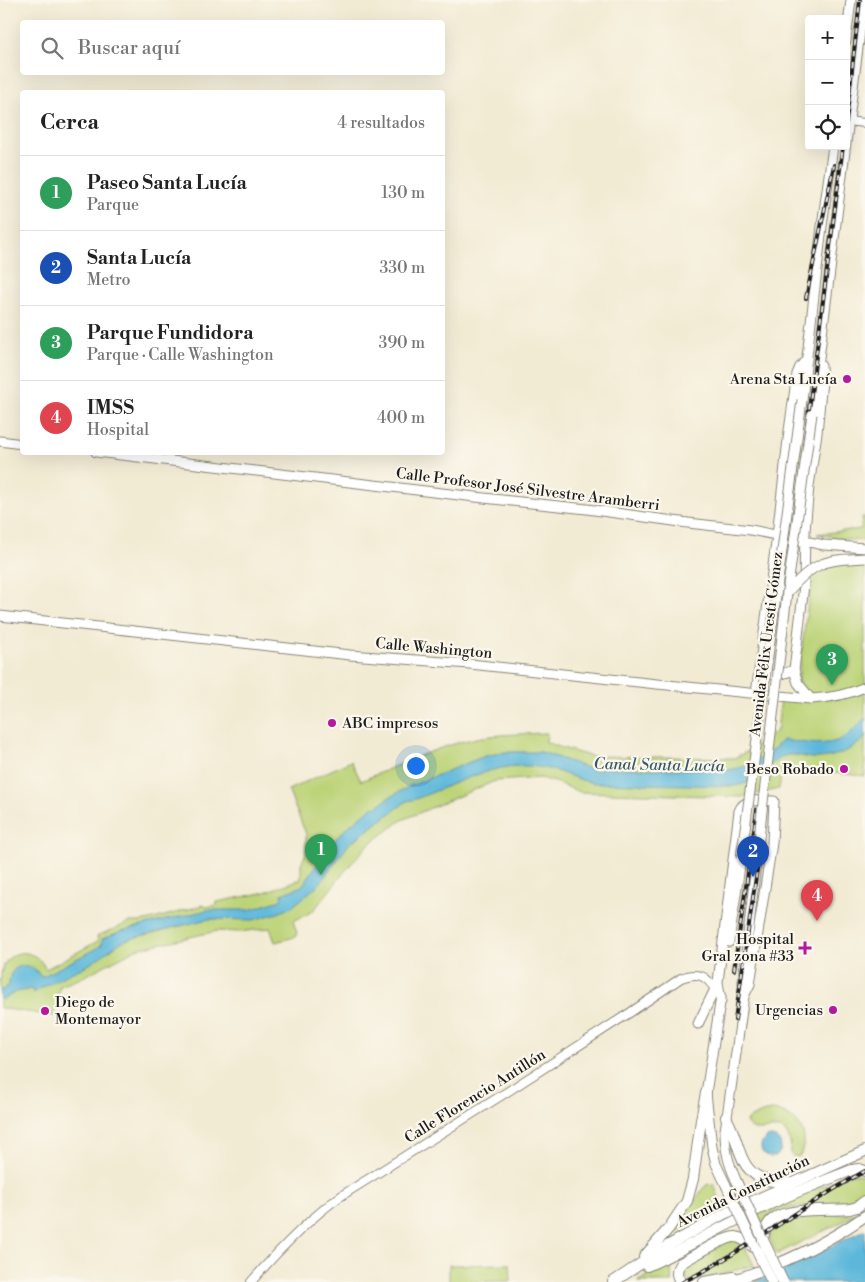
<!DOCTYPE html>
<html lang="es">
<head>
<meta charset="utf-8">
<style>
	body { margin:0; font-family:"Libre Bodoni",serif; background:#f6f6f6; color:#222 }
	.controls { position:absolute; right:15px; top:15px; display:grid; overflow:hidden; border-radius:5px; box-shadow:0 5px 20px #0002 }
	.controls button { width:45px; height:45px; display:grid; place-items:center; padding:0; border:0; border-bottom:1px solid #e0e0e0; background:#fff; color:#222; font:25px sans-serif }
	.you { position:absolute; left:415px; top:765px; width:18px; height:18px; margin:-12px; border:4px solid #fff; border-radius:50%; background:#1a73e8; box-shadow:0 0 0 8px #1a73e833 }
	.badge { display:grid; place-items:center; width:32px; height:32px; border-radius:50%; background:#b5179e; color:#fff; font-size:16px; font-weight:700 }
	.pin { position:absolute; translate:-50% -41px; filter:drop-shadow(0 1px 2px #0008) }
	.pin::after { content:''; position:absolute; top:26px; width:18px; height:15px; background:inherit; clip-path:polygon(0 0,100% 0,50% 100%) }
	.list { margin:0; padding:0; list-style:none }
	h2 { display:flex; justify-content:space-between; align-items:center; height:65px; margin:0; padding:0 20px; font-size:21px }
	h2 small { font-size:16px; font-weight:400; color:#767676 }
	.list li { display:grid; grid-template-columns:32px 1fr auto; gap:15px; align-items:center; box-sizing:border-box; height:75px; padding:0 20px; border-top:1px solid #e0e0e0 }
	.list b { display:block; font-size:19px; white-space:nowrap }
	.list p { margin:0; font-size:16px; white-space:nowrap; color:#767676 }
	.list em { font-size:16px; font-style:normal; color:#767676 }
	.icon { flex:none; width:28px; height:28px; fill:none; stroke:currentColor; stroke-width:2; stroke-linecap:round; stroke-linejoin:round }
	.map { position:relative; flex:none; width:865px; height:1282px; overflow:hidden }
	.search { position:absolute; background:#fff; box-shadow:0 5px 20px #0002; left:20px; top:20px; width:425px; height:55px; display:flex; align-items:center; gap:12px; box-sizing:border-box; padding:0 18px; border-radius:5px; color:#767676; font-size:19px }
	.panel { position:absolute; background:#fff; box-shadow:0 5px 20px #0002; left:20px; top:90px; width:425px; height:365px; border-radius:5px }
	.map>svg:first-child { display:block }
	.green { fill:#bcd377; stroke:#6c784a }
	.water { fill:#5cb7da; stroke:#3c6a7b }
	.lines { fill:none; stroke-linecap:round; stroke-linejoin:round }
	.tertiary-casing { stroke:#878478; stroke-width:10 }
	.secondary-casing { stroke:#878478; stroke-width:11 }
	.primary-casing { stroke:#878478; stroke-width:11 }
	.trunk-casing { stroke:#878478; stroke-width:12 }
	.tertiary { stroke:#fff; stroke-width:8 }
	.secondary { stroke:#fff; stroke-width:9 }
	.primary { stroke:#fff; stroke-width:9 }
	.trunk { stroke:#fff; stroke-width:10 }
	.rail-casing { stroke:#1c1c1c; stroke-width:4 }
	.rail { stroke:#fbf7ec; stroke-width:2; stroke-dasharray:5.5; stroke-linecap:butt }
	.primary-bridge-casing { stroke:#878478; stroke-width:11; stroke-linecap:butt }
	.trunk-bridge-casing { stroke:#878478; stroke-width:12; stroke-linecap:butt }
	.primary-bridge { stroke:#fff; stroke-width:9 }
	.trunk-bridge { stroke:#fff; stroke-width:10 }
	.poi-dot { fill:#b5179e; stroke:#fbf7ec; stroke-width:2 }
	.labels { text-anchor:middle; stroke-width:4.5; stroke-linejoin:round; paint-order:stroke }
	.poi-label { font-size:15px; fill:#1c1c1c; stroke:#fbf7ec; text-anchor:end }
	.street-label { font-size:15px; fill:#1c1c1c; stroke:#fbf7ec }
	.water-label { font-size:16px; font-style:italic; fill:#365a68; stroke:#fbf7ec }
</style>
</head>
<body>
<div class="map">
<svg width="865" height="1282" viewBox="0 0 865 1282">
	<rect width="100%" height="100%" fill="#fbf7ec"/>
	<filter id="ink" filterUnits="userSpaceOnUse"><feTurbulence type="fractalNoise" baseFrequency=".02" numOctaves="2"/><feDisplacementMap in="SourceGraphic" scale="10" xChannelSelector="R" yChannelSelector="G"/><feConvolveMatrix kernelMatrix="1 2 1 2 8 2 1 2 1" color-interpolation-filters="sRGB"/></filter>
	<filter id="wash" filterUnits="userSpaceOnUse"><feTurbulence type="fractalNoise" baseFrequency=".0096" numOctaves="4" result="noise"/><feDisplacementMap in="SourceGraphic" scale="20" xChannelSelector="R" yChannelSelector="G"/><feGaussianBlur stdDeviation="1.12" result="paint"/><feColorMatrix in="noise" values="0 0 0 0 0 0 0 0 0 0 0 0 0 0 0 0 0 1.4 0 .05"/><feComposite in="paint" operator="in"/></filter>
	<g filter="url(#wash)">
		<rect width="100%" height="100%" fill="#f2ebd4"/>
		<!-- green -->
		<g class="green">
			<polygon points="862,517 865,517 865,541 852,540 817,534 861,529"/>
			<path d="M865,561V776L782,768L779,789L741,797L580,792L555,782L540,778L495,781L402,820L368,845L345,871L314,910L304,916L293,921L297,933L295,937L275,942L270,928L239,932L217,931L136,949L81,978L60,986L54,1016L0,1008V980L1,979C0,960 18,945 36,957C41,960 43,965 46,969L98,941L97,936L131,922H140L150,920L204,905L206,907L217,905V902L262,893L301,879V864L306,853V834L288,790L351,761L361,781C399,765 437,746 477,738C500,734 524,734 547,733L546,742L562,748L590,756L734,758L746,752L777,731L781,699L799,700V670L812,574C827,561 845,563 865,561Z"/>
			<path d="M774,1110C789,1114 804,1123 804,1140C804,1145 802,1151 800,1156L794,1157L791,1154C791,1106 754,1146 746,1121C756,1115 763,1112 774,1110Z"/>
			<path d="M851,1174H859L865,1176V1195L856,1203L846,1206C828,1207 788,1205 773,1213C768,1216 765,1220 762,1224L756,1213Z"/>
			<path d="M708,1184L714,1185L722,1205L662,1241C672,1230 682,1219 691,1207C696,1200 702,1187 708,1184Z"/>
			<path d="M858,1214L777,1254C774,1248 768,1240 770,1232C775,1209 840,1215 858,1214Z"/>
			<path d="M729,1241L742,1242L754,1265L696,1281C684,1281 679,1277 685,1265Z"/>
			<path d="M674,1260C671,1268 670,1274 673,1282H637Z"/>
			<polygon points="510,1264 511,1281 449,1282 449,1265"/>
		</g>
		<!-- water -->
		<g class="water">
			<path d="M865,718V738C850,752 832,759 811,758C804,757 795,754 788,755C776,757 763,773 752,780C747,784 740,785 734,786L593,783C579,780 569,775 556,771C550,769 544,768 538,767C496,760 452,786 413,800L407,801L349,844L321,882L309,893L292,907L278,913L253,920L208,919L129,939L121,942L90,964L60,978L33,993L32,989L16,992L3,999H0V990H2L9,985C8,963 31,959 41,977L96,949L102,944V939L121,931L207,910H249L281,900L282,894L302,886L334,840L350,825L374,806L376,807L390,797L410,786L485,756L505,752H542L596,771L600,770L601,768L726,770C733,769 740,768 746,766C757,762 775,749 782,740C803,742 830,749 848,735C854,730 859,724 865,718Z"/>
			<circle cx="771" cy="1147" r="10"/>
			<polygon points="865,1230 865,1282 753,1282 785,1268"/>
		</g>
	</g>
	<g filter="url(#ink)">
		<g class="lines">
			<defs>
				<g id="tertiary">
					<polyline points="846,121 865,123"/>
					<path d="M251,1282C278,1251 308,1219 341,1196L507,1092L631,1012L681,978C699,971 708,976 717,993"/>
				</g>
				<g id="secondary">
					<polyline points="0,441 22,444"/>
					<polyline points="96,452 484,498 587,509 688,523 751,530 824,545 865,548"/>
					<path d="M0,616L350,655L470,664L657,684L811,699C830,698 847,695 865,687"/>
				</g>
				<g id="primary">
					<polyline points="846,41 851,0"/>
					<polyline points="802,400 822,226 833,146"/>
					<polyline points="812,414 864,0"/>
					<path d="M762,670C772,679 783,674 794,670"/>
					<polyline points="756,694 777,535 789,431 797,374 800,367 807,359"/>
					<polyline points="811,699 798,683 794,670 804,585 805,531 809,486 817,433 822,380 821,366"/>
					<polyline points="729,942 741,859"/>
					<polyline points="721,997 706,1093 712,1147 716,1164 726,1185"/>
					<path d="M721,1001L718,982L739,811C744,797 762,801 774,801L772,843L750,984L744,996"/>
					<polyline points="698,1024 717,985"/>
					<path d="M736,1180C728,1162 725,1150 725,1131L744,996L743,980L756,864"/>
				</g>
				<g id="trunk">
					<path d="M726,1117C729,1123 732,1129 734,1135C741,1155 744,1174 767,1180C775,1182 783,1182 791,1183"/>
					<path d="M763,1240C764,1232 766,1224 773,1219C788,1207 830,1211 850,1209L857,1207L865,1201"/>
					<polyline points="644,1257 669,1228 687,1201 693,1179 701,1120 706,1093"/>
					<path d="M647,1266C675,1254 701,1238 729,1224C769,1203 810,1186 852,1170L859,1169L865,1171"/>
					<polyline points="613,1282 669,1245 724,1214 865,1151"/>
					<path d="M682,1282C675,1277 676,1269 681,1263C692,1257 725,1236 736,1237C743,1238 751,1245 756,1249"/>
					<polyline points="704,1282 734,1277"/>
					<path d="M727,1282C776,1267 824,1245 865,1216"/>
				</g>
			</defs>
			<!-- tertiary casing -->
			<use href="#tertiary" class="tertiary-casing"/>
			<!-- secondary casing -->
			<use href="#secondary" class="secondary-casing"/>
			<!-- primary casing -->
			<use href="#primary" class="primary-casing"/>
			<!-- trunk casing -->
			<use href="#trunk" class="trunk-casing"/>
			<!-- tertiary -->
			<use href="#tertiary" class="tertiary"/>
			<!-- secondary -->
			<use href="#secondary" class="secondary"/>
			<!-- primary -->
			<use href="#primary" class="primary"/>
			<!-- trunk -->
			<use href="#trunk" class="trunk"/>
			<defs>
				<g id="rail">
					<polyline points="846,122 860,0"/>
					<polyline points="806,298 834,165"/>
					<polyline points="734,970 757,809"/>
					<polyline points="735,1020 762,836 798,495 843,146"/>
					<path d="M683,1282C747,1250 803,1205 865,1171"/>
				</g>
			</defs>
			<!-- rail casing -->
			<use href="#rail" class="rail-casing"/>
			<!-- rail -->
			<use href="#rail" class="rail"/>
			<defs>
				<g id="primary-bridge">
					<path d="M787,593C814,561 825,560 865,558"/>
					<polyline points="741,859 802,400"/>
					<polyline points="756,864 787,593 812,414"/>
					<polyline points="736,1180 763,1240"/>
					<polyline points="726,1185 756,1249"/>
				</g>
				<g id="trunk-bridge">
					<polyline points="763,1240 783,1282"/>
					<polyline points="756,1249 772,1282"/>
				</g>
			</defs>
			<!-- primary-bridge casing -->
			<use href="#primary-bridge" class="primary-bridge-casing"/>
			<!-- trunk-bridge casing -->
			<use href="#trunk-bridge" class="trunk-bridge-casing"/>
			<!-- primary-bridge -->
			<use href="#primary-bridge" class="primary-bridge"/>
			<!-- trunk-bridge -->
			<use href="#trunk-bridge" class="trunk-bridge"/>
		</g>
	</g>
	<!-- markers -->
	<g class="poi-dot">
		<circle cx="847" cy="379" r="5"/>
		<circle cx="332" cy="723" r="5"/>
		<circle cx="844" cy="769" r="5"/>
		<path d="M802.5 940.5h5v5h5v5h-5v5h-5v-5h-5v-5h5z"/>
		<circle cx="833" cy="1010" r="5"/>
		<circle cx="45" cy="1011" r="5"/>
	</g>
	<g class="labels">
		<!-- poi labels -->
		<g class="poi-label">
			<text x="837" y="384">Arena Sta Lucía</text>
			<text x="342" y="728" text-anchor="start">ABC impresos</text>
			<text x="834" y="774">Beso Robado</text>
			<text x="794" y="944">Hospital<tspan x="794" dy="17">Gral zona #33</tspan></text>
			<text x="55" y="1007" text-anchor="start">Diego de<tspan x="55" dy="17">Montemayor</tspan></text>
			<text x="823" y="1015">Urgencias</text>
		</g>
		<!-- street labels -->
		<g class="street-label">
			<text transform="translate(528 489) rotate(7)" y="5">Calle Profesor José Silvestre Aramberri</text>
			<text transform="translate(766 644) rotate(-83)" y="5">Avenida Félix Uresti Gómez</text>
			<text transform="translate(434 648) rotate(5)" y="5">Calle Washington</text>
			<text transform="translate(475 1096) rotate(-32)" y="5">Calle Florencio Antillón</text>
			<text transform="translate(743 1191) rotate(-26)" y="5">Avenida Constitución</text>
		</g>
		<!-- water labels -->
		<g class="water-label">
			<text transform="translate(659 764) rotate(1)" y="6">Canal Santa Lucía</text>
		</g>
	</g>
</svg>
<div class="controls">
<button>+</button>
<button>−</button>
<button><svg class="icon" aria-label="locate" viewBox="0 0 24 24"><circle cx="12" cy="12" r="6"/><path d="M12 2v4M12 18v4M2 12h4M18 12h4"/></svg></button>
</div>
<div class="you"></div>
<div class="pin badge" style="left:321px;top:875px;background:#2e9e5b">1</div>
<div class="pin badge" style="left:753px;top:877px;background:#1a4fb4">2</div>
<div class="pin badge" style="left:832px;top:685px;background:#2e9e5b">3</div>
<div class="pin badge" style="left:817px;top:921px;background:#e0444e">4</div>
<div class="search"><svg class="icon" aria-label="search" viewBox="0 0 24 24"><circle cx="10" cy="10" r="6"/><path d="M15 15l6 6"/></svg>Buscar aquí</div>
<section class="panel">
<h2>Cerca<small>4 resultados</small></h2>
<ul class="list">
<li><span class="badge" style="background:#2e9e5b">1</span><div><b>Paseo Santa Lucía</b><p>Parque</p></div><em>130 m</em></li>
<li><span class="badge" style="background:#1a4fb4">2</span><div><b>Santa Lucía</b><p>Metro</p></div><em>330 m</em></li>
<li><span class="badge" style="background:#2e9e5b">3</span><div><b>Parque Fundidora</b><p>Parque · Calle Washington</p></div><em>390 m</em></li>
<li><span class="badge" style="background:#e0444e">4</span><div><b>IMSS</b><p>Hospital</p></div><em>400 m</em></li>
</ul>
</section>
</div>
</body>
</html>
